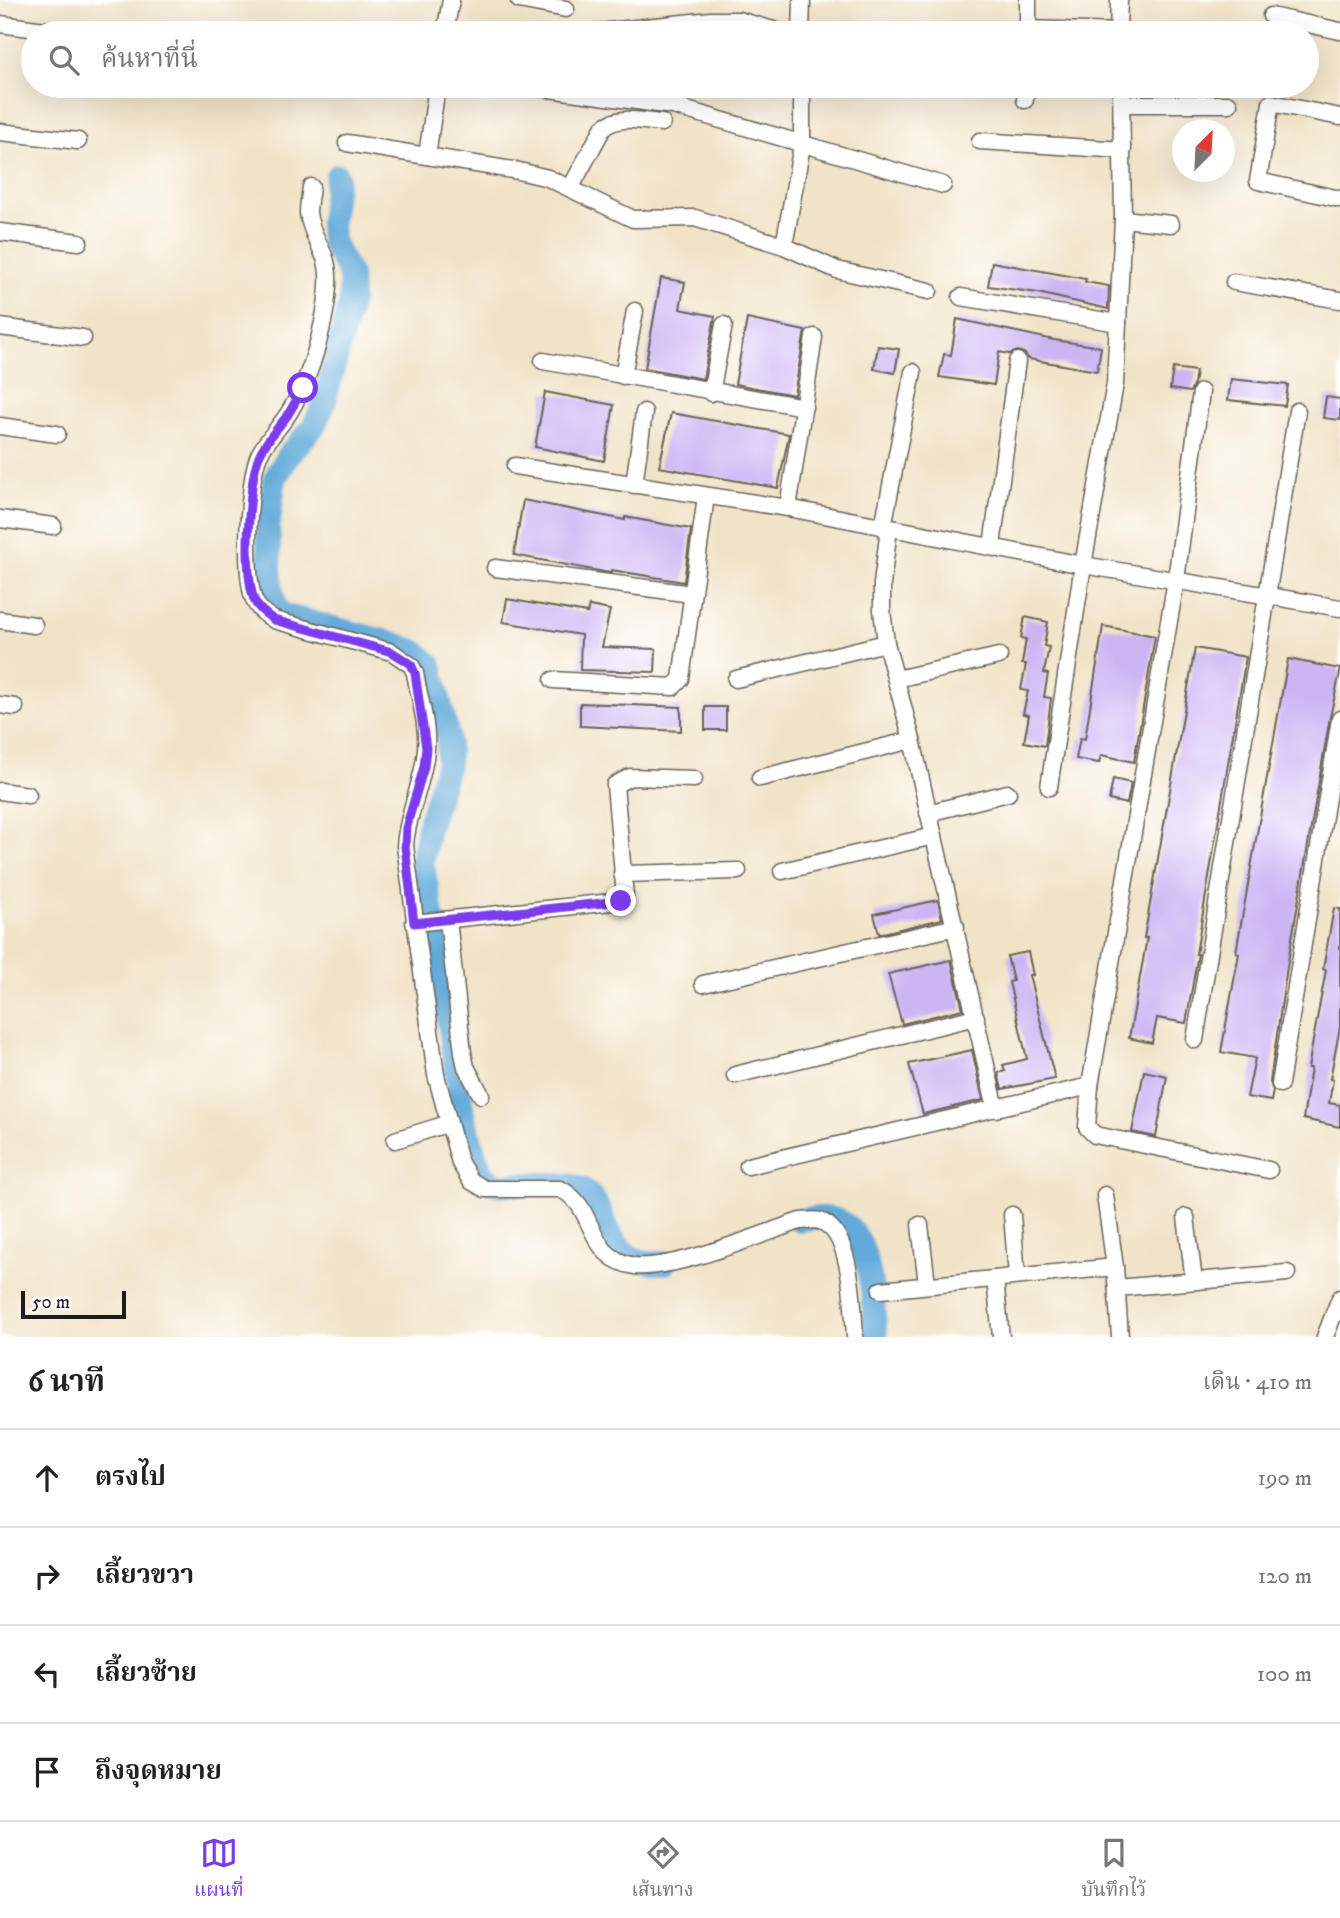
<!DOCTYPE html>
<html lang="th">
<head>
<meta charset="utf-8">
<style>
	body { margin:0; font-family:"IM FELL DW Pica","Noto Serif Thai",serif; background:#f2f2f2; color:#222 }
	.compass { position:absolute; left:1172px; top:119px; width:63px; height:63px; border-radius:50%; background:#fff; box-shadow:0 7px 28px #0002; rotate:24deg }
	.scale { position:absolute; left:21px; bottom:18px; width:105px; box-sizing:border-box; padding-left:7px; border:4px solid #1c1c1c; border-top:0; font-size:19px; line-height:24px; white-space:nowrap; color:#1c1c1c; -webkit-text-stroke:5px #fff; paint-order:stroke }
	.stop { position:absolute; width:21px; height:21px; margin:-16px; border:5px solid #7c3aed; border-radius:50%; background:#fff }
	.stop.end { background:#7c3aed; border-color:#fff; box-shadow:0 2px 7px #0008 }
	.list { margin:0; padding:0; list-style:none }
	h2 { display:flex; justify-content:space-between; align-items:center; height:91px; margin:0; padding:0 28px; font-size:30px }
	h2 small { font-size:23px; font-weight:400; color:#767676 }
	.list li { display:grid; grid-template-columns:46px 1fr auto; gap:21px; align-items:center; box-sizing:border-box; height:98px; padding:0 28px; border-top:2px solid #e0e0e0 }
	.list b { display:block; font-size:26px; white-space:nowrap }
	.list em { font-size:23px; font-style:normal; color:#767676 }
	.icon { flex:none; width:38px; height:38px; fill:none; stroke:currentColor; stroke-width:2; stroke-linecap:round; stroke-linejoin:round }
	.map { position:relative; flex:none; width:1340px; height:1337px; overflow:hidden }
	.search { position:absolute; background:#fff; box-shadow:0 7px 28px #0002; left:21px; right:21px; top:21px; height:77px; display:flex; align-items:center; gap:18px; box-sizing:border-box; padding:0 24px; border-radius:38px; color:#767676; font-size:26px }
	.sheet { height:483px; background:#fff }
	nav { display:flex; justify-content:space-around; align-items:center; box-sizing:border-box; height:98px; border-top:2px solid #e0e0e0; background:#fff; font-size:19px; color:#767676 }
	nav a { display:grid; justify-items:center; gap:4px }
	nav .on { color:#7c3aed }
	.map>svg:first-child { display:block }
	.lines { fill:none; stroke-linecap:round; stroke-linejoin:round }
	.river { stroke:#62aad9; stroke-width:24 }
	.building { fill:#cdb5f4 }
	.street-casing { stroke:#676258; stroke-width:19 }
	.street { stroke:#fff; stroke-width:16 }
	.route { stroke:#7c3aed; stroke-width:9 }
</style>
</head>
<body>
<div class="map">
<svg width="1340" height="1337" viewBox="0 0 1340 1337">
	<rect width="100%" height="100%" fill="#fff"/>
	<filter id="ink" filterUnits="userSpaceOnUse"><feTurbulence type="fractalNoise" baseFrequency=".0143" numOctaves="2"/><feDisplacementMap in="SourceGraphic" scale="14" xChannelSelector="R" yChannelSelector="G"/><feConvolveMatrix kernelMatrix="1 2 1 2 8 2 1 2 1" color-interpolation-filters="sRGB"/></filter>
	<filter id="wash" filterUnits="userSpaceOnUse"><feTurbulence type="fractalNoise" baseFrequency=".00686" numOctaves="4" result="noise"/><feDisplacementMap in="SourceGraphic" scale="28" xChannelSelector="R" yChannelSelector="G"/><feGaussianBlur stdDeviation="1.57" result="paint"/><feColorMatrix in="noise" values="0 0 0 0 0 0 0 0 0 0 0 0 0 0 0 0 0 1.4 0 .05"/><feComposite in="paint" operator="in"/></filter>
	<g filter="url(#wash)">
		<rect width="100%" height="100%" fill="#f1e3c7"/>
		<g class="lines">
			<!-- river -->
			<g class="river">
				<path d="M337,176L331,221L332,241L350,275L351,300L324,404L313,427L287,457L275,479L268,527L271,586L275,607L283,615L392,643L416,652L431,665L448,736V764L428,827L422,862L435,929L463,1114L475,1156L483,1174L492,1183L499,1185C521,1185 562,1180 582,1189C589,1193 596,1202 599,1210C615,1245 622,1264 665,1263"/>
				<path d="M800,1220C807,1218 814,1218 822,1218C874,1217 872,1300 876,1337"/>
			</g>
		</g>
		<g id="blocks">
			<!-- building -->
			<g class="building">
				<polygon points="992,262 1086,279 1085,282 1109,286 1108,309 1038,293 988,286"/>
				<polygon points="661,278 685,282 680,309 715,316 703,379 645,368"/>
				<polygon points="747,319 805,331 794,395 735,384"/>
				<polygon points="957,319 1054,340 1101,347 1097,371 1029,359 1024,353 1018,351 1009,354 999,352 994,385 939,377 944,354 951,355"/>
				<polygon points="878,346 899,349 895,373 874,369"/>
				<polygon points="1173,368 1196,371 1194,384 1190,392 1170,389"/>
				<polygon points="1231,379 1288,385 1285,406 1228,400"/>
				<polygon points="545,392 614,405 604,461 535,447"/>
				<polygon points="1326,397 1340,399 1340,420 1323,418"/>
				<polygon points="671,413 789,434 778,488 659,467"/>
				<polygon points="523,500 625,520 625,517 691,529 684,582 611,570 611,573 604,572 514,555"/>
				<polygon points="507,599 587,613 589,606 610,610 602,647 656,649 655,672 580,670 581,635 503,622"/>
				<polygon points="1025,617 1048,622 1044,646 1049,647 1044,673 1048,674 1044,697 1051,698 1045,746 1024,742 1029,715 1023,714 1028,691 1021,690 1026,664 1022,664 1026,639 1021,638"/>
				<polygon points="1103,626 1155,636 1134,762 1101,755 1099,763 1076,759 1080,738 1085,739"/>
				<polygon points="1195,648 1246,657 1196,954 1198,954 1186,1023 1157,1018 1152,1043 1129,1038 1147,938 1144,938"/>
				<polygon points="1288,659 1340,669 1340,673 1330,717 1287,967 1270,1082 1273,1091 1271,1101 1247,1097 1255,1058 1221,1052 1239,953 1236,952"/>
				<polygon points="580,703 681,707 681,731 580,726"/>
				<rect x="705" y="707" width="21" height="23"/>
				<polygon points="1113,779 1131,783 1127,804 1109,800"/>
				<polygon points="938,900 942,919 879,934 874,914"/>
				<polygon points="1334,908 1340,909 1340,1027 1330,1079 1333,1080 1329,1103 1340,1105 1340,1127 1303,1119 1311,1068 1308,1068 1326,970 1323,969"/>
				<polygon points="1028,952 1033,975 1029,975 1055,1079 1002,1089 998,1073 1005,1071 1003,1065 1027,1059 1009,982 1013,981 1007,956"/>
				<polygon points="951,960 963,1009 902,1024 888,974"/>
				<polygon points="972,1050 983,1100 923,1114 909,1064"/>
				<polygon points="1144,1071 1167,1076 1156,1137 1132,1132"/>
			</g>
		</g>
	</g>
	<g filter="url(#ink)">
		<use href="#blocks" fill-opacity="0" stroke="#676258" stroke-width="2"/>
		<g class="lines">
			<defs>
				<g id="street">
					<polyline points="519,0 566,9"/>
					<polyline points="1271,16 1340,31"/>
					<polyline points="0,24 67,33"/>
					<polyline points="1028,29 1118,32"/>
					<polyline points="445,33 451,0"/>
					<polyline points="590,33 711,20 738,20 784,33"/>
					<polyline points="801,33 802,0"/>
					<polyline points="1028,33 1028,0"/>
					<polyline points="1118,33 1119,0"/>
					<polyline points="527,86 673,106 943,185"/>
					<polyline points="1025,100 1026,86"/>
					<polyline points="1122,104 1229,104"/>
					<polyline points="1340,117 1271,103 1258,181 1340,199"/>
					<polyline points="0,132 78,141"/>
					<polyline points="980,141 1123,150"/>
					<polyline points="347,143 519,171 548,178 633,219 695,218 784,246 837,270 929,291"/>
					<polyline points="427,156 437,86"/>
					<path d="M311,187C310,195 308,205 308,213C310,230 319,243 325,258C330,273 328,290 326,306C320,341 309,380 290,411C281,426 267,439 259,455C248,479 243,578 255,602C259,611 267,615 274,620L392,652L411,665L415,673C419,697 428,724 426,749C424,782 407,812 405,846L436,1075L460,1163L471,1181L485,1189H560C588,1202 587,1232 606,1252C614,1260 623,1264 634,1266C676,1270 758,1235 800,1221C811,1220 821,1218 830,1227C852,1247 853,1309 855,1337"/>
					<path d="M571,187L603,128C619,114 643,122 662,123"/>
					<polyline points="1123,219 1171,224"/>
					<polyline points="0,232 79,242"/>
					<polyline points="784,246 802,145 802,86"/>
					<polyline points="1234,282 1340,300"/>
					<polyline points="961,297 1118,323"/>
					<polyline points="0,327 83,338"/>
					<polyline points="543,361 804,407"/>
					<polyline points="623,376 635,311"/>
					<polyline points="1201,392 1176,580 1090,1086 1087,1127 1095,1135 1269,1170"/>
					<polyline points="711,393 724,325"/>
					<polyline points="0,426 57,434"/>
					<polyline points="515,466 788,508 1083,565 1340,608"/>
					<polyline points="634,485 644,412"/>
					<polyline points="788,508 814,337"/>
					<polyline points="0,519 53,526"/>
					<polyline points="883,527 913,372"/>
					<polyline points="889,528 882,584 882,610 886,643 912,740 996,1109"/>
					<polyline points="992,546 1017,361"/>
					<polyline points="495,568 692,594"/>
					<polyline points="0,620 34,625"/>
					<polyline points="736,679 886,643"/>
					<polyline points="896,679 999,656"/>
					<polyline points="553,680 673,687 681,679 706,496"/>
					<polyline points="0,705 15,707"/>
					<polyline points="760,778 912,740"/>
					<polyline points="1049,787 1083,565 1115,384 1123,219 1121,86"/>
					<polyline points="0,791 28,795"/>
					<polyline points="928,813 1008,793"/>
					<polyline points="782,871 934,836"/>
					<polyline points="622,874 738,871"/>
					<polyline points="448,920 463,1053 466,1067 481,1095"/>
					<polyline points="414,923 621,901 625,896 615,785 630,777 694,779"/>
					<polyline points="703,984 956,927"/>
					<polyline points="1195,1040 1297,411"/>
					<polyline points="735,1075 976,1017"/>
					<polyline points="1280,1084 1340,719"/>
					<polyline points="395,1140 447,1124"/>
					<polyline points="748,1166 1090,1086"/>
					<polyline points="1105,1195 1115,1267 1120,1337"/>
					<polyline points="1012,1215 1017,1276"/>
					<polyline points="1186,1217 1194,1281"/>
					<polyline points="920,1225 927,1284"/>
					<polyline points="995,1279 1001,1337"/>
					<polyline points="1117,1288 1287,1273"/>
					<polyline points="881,1290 1115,1267"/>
					<polyline points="1325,1337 1340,1298"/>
				</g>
			</defs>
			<!-- street casing -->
			<use href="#street" class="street-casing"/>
			<!-- street -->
			<use href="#street" class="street"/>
		</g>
	</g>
	<g class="lines" filter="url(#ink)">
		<!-- route -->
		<path class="route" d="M303,388C298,397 293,407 287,416C277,429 265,442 259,456C248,482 243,577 255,602C259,610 267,615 274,620L392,652L411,664L415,673L426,748L424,767L406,828L405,846L414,923L621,901"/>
	</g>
</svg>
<svg class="compass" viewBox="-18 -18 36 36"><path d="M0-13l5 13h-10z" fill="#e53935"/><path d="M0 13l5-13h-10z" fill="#767676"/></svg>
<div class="scale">50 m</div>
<div class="stop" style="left:303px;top:388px"></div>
<div class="stop end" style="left:621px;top:901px"></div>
<div class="search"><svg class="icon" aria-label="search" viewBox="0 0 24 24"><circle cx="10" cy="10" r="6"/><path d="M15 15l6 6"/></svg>ค้นหาที่นี่</div>
</div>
<section class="sheet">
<h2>6 นาที<small>เดิน · 410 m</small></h2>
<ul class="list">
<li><svg class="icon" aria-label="ahead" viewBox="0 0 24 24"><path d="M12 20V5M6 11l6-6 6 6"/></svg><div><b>ตรงไป</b></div><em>190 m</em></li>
<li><svg class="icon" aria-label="right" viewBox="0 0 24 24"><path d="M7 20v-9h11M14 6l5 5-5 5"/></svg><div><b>เลี้ยวขวา</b></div><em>120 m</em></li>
<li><svg class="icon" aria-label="left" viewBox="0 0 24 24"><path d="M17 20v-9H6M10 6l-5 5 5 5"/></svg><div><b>เลี้ยวซ้าย</b></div><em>100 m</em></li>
<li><svg class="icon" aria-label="arrive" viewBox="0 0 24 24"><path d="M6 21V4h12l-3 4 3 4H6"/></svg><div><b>ถึงจุดหมาย</b></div></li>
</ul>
</section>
<nav>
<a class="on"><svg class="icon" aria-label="map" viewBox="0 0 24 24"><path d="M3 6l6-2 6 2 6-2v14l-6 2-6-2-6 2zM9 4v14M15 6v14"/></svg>แผนที่</a>
<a><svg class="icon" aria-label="directions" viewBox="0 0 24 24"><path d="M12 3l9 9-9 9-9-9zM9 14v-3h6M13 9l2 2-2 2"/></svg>เส้นทาง</a>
<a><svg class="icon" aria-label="saved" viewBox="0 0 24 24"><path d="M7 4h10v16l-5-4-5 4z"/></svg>บันทึกไว้</a>
</nav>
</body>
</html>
